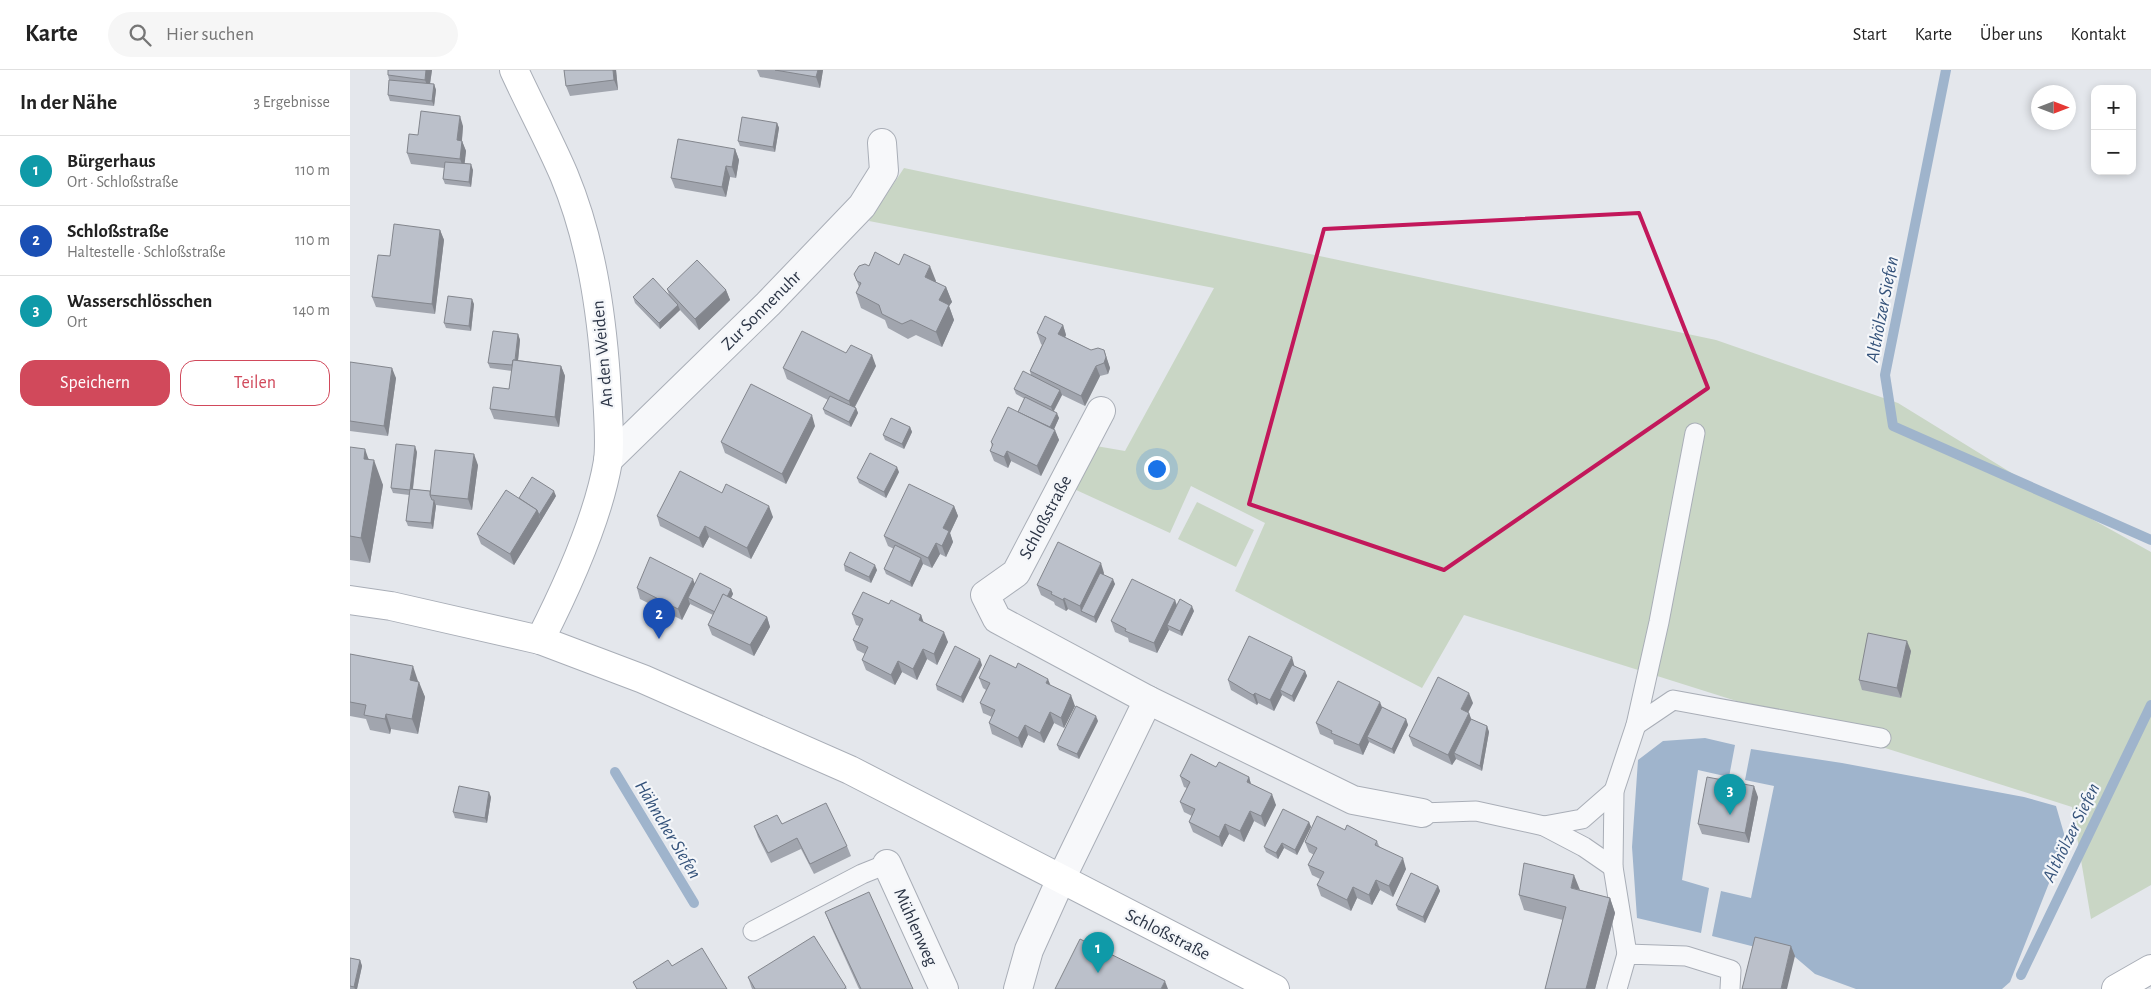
<!DOCTYPE html>
<html lang="de">
<head>
<meta charset="utf-8">
<style>
	body { margin:0; font-family:"Alegreya Sans",sans-serif; background:#f6f6f6; color:#222 }
	.controls { position:absolute; right:15px; top:15px; display:grid; overflow:hidden; border-radius:10px; box-shadow:0 2px 8px #0003 }
	.controls button { width:45px; height:45px; display:grid; place-items:center; padding:0; border:0; border-bottom:1px solid #e0e0e0; background:#fff; color:#222; font:25px sans-serif }
	.compass { position:absolute; left:1681px; top:15px; width:45px; height:45px; border-radius:50%; background:#fff; box-shadow:0 2px 8px #0003; rotate:90deg }
	.you { position:absolute; left:806px; top:398px; width:18px; height:18px; margin:-12px; border:4px solid #fff; border-radius:50%; background:#1a73e8; box-shadow:0 0 0 8px #1a73e833 }
	.badge { display:grid; place-items:center; width:32px; height:32px; border-radius:50%; background:#d1495b; color:#fff; font-size:16px; font-weight:700 }
	.pin { position:absolute; translate:-50% -41px; filter:drop-shadow(0 1px 2px #0008) }
	.pin::after { content:''; position:absolute; top:26px; width:18px; height:15px; background:inherit; clip-path:polygon(0 0,100% 0,50% 100%) }
	.list { margin:0; padding:0; list-style:none }
	h2 { display:flex; justify-content:space-between; align-items:center; height:65px; margin:0; padding:0 20px; font-size:21px }
	h2 small { font-size:16px; font-weight:400; color:#767676 }
	.list li { display:grid; grid-template-columns:32px 1fr auto; gap:15px; align-items:center; box-sizing:border-box; height:70px; padding:0 20px; border-top:1px solid #e0e0e0 }
	.list b { display:block; font-size:19px; white-space:nowrap }
	.list p { margin:0; font-size:16px; white-space:nowrap; color:#767676 }
	.list em { font-size:16px; font-style:normal; color:#767676 }
	.actions { display:flex; gap:10px; padding:15px 20px }
	.actions a { flex:1; padding:11px 0; border:1px solid #d1495b; border-radius:15px; text-align:center; font-size:18px; color:#d1495b }
	.actions .main { background:#d1495b; color:#fff }
	.icon { flex:none; width:28px; height:28px; fill:none; stroke:currentColor; stroke-width:2; stroke-linecap:round; stroke-linejoin:round }
	.map { position:relative; flex:none; width:1801px; height:919px; overflow:hidden }
	header { display:flex; align-items:center; gap:30px; box-sizing:border-box; height:70px; padding:0 25px; background:#fff; border-bottom:1px solid #e0e0e0 }
	header strong { font-size:24px }
	nav { display:flex; gap:28px; margin-inline-start:auto; font-size:18px }
	.search { width:350px; height:45px; background:#f6f6f6; display:flex; align-items:center; gap:12px; box-sizing:border-box; padding:0 18px; border-radius:28px; color:#767676; font-size:19px }
	main { display:flex }
	aside { flex:1; background:#fff }
	.map>svg:first-child { display:block }
	.green { fill:#c9d6c5 }
	.water { fill:#9fb4cc }
	.lines { fill:none; stroke-linecap:round; stroke-linejoin:round }
	.stream { stroke:#9fb4cc; stroke-width:10 }
	.lane-casing { stroke:#a9aeb7; stroke-width:21 }
	.street-casing { stroke:#a9aeb7; stroke-width:30 }
	.secondary-casing { stroke:#a9aeb7; stroke-width:30 }
	.lane { stroke:#f7f8fa; stroke-width:19 }
	.street { stroke:#f7f8fa; stroke-width:28 }
	.secondary { stroke:#fff; stroke-width:28 }
	.wall { fill:#a1a5ae }
	.shaded-wall { fill:#83868d }
	.building { fill:#bbc0ca; stroke:#83868d }
	.marked { fill:none; stroke:#c2185b; stroke-width:4; stroke-linejoin:round }
	.labels { text-anchor:middle; stroke-width:4.5; stroke-linejoin:round; paint-order:stroke }
	.street-label { font-size:18px; fill:#2b3445; stroke:#f4f6f9 }
	.water-label { font-size:19px; font-style:italic; fill:#34527a; stroke:#f4f6f9 }
</style>
</head>
<body>
<header>
<strong>Karte</strong>
<div class="search"><svg class="icon" aria-label="search" viewBox="0 0 24 24"><circle cx="10" cy="10" r="6"/><path d="M15 15l6 6"/></svg>Hier suchen</div>
<nav><a>Start</a><a>Karte</a><a>Über uns</a><a>Kontakt</a></nav>
</header>
<main>
<aside>
<h2>In der Nähe<small>3 Ergebnisse</small></h2>
<ul class="list">
<li><span class="badge" style="background:#0f9aa8">1</span><div><b>Bürgerhaus</b><p>Ort · Schloßstraße</p></div><em>110 m</em></li>
<li><span class="badge" style="background:#1a4fb4">2</span><div><b>Schloßstraße</b><p>Haltestelle · Schloßstraße</p></div><em>110 m</em></li>
<li><span class="badge" style="background:#0f9aa8">3</span><div><b>Wasserschlösschen</b><p>Ort</p></div><em>140 m</em></li>
</ul>
<div class="actions"><a class="main">Speichern</a><a>Teilen</a></div>
</aside>
<div class="map">
<svg width="1801" height="919" viewBox="0 0 1801 919">
	<rect width="100%" height="100%" fill="#e4e7ec"/>
	<!-- green -->
	<g class="green">
		<polygon points="554,98 1366,270 1548,333 1686,418 1801,482 1801,815 1741,849 1722,737 1114,545 1072,618 885,521 915,453 841,416 820,463 724,419 746,376 775,381 864,218 519,151"/>
		<polygon points="847,432 904,460 886,497 828,469"/>
	</g>
	<!-- water -->
	<g class="water">
		<polygon points="1355,668 1385,675 1379,707 1348,700 1332,810 1359,818 1351,863 1287,848 1282,777 1288,690 1313,671"/>
		<polygon points="1401,679 1492,693 1674,727 1706,736 1715,767 1703,803 1660,912 1652,919 1506,919 1465,904 1445,887 1362,866 1371,821 1401,828 1424,716 1395,710"/>
	</g>
	<g class="lines">
		<!-- stream -->
		<g class="stream">
			<polyline points="1596,0 1535,305 1543,356 1801,470"/>
			<polyline points="265,702 344,833"/>
			<polyline points="1671,905 1801,635"/>
		</g>
		<defs>
			<g id="lane">
				<polyline points="1286,655 1323,630 1531,668"/>
				<polyline points="1072,743 1126,741 1194,756 1232,749 1264,721"/>
				<polyline points="1194,756 1234,777 1263,797"/>
				<polyline points="403,861 512,804 537,794"/>
				<polyline points="1277,884 1263,797 1264,721 1286,655 1309,552 1345,363"/>
				<polyline points="1267,919 1277,884 1336,886 1381,900 1380,919"/>
			</g>
			<g id="street">
				<polyline points="751,341 666,503 635,525 647,549 798,630 1003,730 1072,743"/>
				<polyline points="258,390 418,234 512,136 534,101 532,73"/>
				<polyline points="537,794 594,919"/>
				<polyline points="668,919 679,880 711,809 798,630"/>
			</g>
			<g id="secondary">
				<path d="M164,0C180,35 199,70 214,105C241,170 251,239 256,308C257,331 261,369 258,391C248,450 217,517 190,570"/>
				<polyline points="0,530 41,536 190,570 293,609 500,700 925,919"/>
				<polyline points="1766,919 1801,899"/>
			</g>
		</defs>
		<!-- lane casing -->
		<use href="#lane" class="lane-casing"/>
		<!-- street casing -->
		<use href="#street" class="street-casing"/>
		<!-- secondary casing -->
		<use href="#secondary" class="secondary-casing"/>
		<!-- lane -->
		<use href="#lane" class="lane"/>
		<!-- street -->
		<use href="#street" class="street"/>
		<!-- secondary -->
		<use href="#secondary" class="secondary"/>
	</g>
	<!-- wall -->
	<g class="wall">
		<polygon points="82,0 80,14 84,14 86,20 84,36 40,31 38,25 39,10 38,5"/>
		<polygon points="214,0 266,0 268,20 220,26 216,16"/>
		<polygon points="407,0 473,0 470,18 410,7"/>
		<polygon points="427,53 429,58 425,82 390,76 388,71"/>
		<polygon points="113,56 112,71 116,81 114,94 123,100 121,117 95,114 93,109 94,98 61,94 57,83 68,65"/>
		<polygon points="385,79 389,90 386,108 380,107 376,127 325,118 321,108"/>
		<polygon points="90,160 94,170 85,244 26,237 22,227 40,186"/>
		<polygon points="549,195 586,211 585,212 596,217 602,232 599,236 604,250 592,277 566,265 558,269 538,258 535,250 511,238 506,223 509,217 504,204 519,196"/>
		<polygon points="317,219 376,220 380,230 349,260 330,240 310,259 285,233 283,227 319,225"/>
		<polygon points="124,234 121,261 96,258 94,253"/>
		<polygon points="713,255 716,265 715,267 741,280 754,280 760,298 758,304 750,306 735,336 712,325 704,341 709,348 704,359 709,370 691,406 661,391 658,398 644,391 640,381 642,377 641,372 668,342 675,329 666,324 664,319 681,305 680,301 692,275 691,274 687,263"/>
		<polygon points="168,264 170,270 168,290 211,296 215,306 209,357 144,349 140,339 159,319 162,301 140,298 138,293"/>
		<polygon points="496,283 526,296 505,337 506,338 508,343 501,357 475,344 473,339 478,330 437,309 433,298"/>
		<polygon points="0,292 46,308 38,366 0,361"/>
		<polygon points="465,356 436,414 375,383 371,372"/>
		<polygon points="560,357 562,362 554,379 535,370 533,365"/>
		<polygon points="0,377 19,389 33,415 20,493 0,490"/>
		<polygon points="67,382 63,419 80,421 128,395 122,440 86,435 83,459 58,456 56,451 59,425 43,423 41,418"/>
		<polygon points="549,402 536,428 509,413 507,408"/>
		<polygon points="372,423 423,447 401,489 359,467 353,478 310,456 307,446"/>
		<polygon points="206,426 164,495 131,474 127,464 169,428"/>
		<polygon points="604,436 608,446 600,463 603,472 596,487 590,484 582,498 573,494 562,517 536,504 534,499 544,479 538,476 534,466"/>
		<polygon points="494,495 527,500 521,513 495,501"/>
		<polygon points="754,503 754,505 765,514 746,553 718,539 716,541 705,535 704,532 691,525 687,515"/>
		<polygon points="345,513 381,519 383,524 381,528 417,547 420,557 404,586 362,565 358,555 363,545 340,534 332,550 290,529 287,518"/>
		<polygon points="825,530 827,535 844,541 832,566 819,560 807,583 779,572 778,568 765,562 761,551"/>
		<polygon points="539,534 571,545 573,552 598,572 587,595 577,589 567,610 552,602 545,615 516,600 512,590 515,584 507,580 503,570 509,556 506,555 502,544"/>
		<polygon points="1561,581 1551,628 1512,620 1509,610"/>
		<polygon points="0,584 68,611 68,612 75,627 68,664 41,659 40,664 20,660 16,649 0,646"/>
		<polygon points="632,595 613,633 587,620 586,615"/>
		<polygon points="944,596 955,601 957,606 944,632 932,625 924,641 908,633 907,635 881,620 878,610"/>
		<polygon points="629,608 700,615 725,636 714,658 704,653 694,673 678,665 672,678 642,664 639,653 642,647 633,643 630,633 636,620 633,618"/>
		<polygon points="1123,633 1118,643 1119,643 1121,649 1137,656 1139,662 1132,701 1106,689 1102,695 1063,676 1059,666"/>
		<polygon points="1032,637 1056,649 1058,655 1044,684 1019,672 1013,685 984,674 983,670 970,664 966,653"/>
		<polygon points="748,651 729,689 709,680 707,675"/>
		<polygon points="866,697 899,707 901,714 926,735 915,757 904,751 894,772 879,764 872,777 843,762 839,752 842,746 834,742 830,732 837,718 834,717 830,706"/>
		<polygon points="141,727 137,753 105,748 103,742"/>
		<polygon points="1408,727 1399,773 1352,764 1348,754"/>
		<polygon points="959,752 961,757 947,785 934,778 928,789 916,782 914,777"/>
		<polygon points="432,754 497,776 501,786 464,804 451,779 421,793 408,767 404,756"/>
		<polygon points="995,760 1027,771 1029,776 1056,799 1043,827 1030,820 1022,835 1007,828 1001,841 971,826 967,815 970,809 962,805 958,795 964,785 959,782 955,772"/>
		<polygon points="1088,816 1090,821 1075,853 1048,840 1046,835"/>
		<polygon points="1230,820 1260,828 1265,843 1245,919 1195,919 1213,850 1174,840 1169,825"/>
		<polygon points="475,842 563,919 509,919 481,857"/>
		<polygon points="0,888 10,890 12,896 7,919 0,919"/>
		<polygon points="398,907 496,917 497,919 402,919"/>
	</g>
	<!-- shaded-wall -->
	<g class="shaded-wall">
		<polygon points="76,0 82,0 79,20 75,10"/>
		<polygon points="263,0 266,0 268,20 264,10"/>
		<polygon points="468,0 473,0 470,18 466,7"/>
		<polygon points="84,14 86,20 84,36 82,31"/>
		<polygon points="110,46 113,56 111,80 107,70"/>
		<polygon points="427,53 429,58 425,82 423,77"/>
		<polygon points="112,71 116,81 114,100 110,89"/>
		<polygon points="385,79 389,90 386,108 382,97"/>
		<polygon points="121,94 123,100 121,117 119,112"/>
		<polygon points="376,96 380,107 376,127 372,117"/>
		<polygon points="90,160 94,170 85,244 82,234"/>
		<polygon points="580,196 586,211 580,222 575,207"/>
		<polygon points="596,217 602,232 599,236 604,250 592,277 586,262 589,230"/>
		<polygon points="376,220 380,230 349,260 345,249"/>
		<polygon points="122,229 124,234 121,261 119,256"/>
		<polygon points="328,235 330,240 310,259 309,253"/>
		<polygon points="713,255 716,265 712,274 708,264"/>
		<polygon points="168,264 170,270 167,301 165,296"/>
		<polygon points="754,280 760,298 758,304 754,293"/>
		<polygon points="522,285 526,296 502,342 499,331"/>
		<polygon points="211,296 215,306 209,357 205,347"/>
		<polygon points="746,296 750,306 735,336 731,326"/>
		<polygon points="42,298 46,308 38,366 34,356"/>
		<polygon points="710,320 712,325 703,342 701,337"/>
		<polygon points="506,338 508,343 501,357 499,352"/>
		<polygon points="707,343 709,348 701,366 699,360"/>
		<polygon points="462,345 465,356 436,414 432,404"/>
		<polygon points="560,357 562,362 554,379 552,374"/>
		<polygon points="705,360 709,370 691,406 687,396"/>
		<polygon points="65,376 67,382 62,425 60,420"/>
		<polygon points="15,379 22,399 24,390 33,415 20,493 11,468 14,389"/>
		<polygon points="657,381 661,391 658,398 654,387"/>
		<polygon points="124,384 128,395 122,440 118,429"/>
		<polygon points="547,397 549,402 536,428 534,422"/>
		<polygon points="204,421 206,426 191,451 189,445"/>
		<polygon points="84,430 86,436 83,459 81,453"/>
		<polygon points="419,436 423,447 401,489 397,478"/>
		<polygon points="604,436 608,446 600,463 603,472 596,487 592,476 593,458"/>
		<polygon points="187,440 191,451 164,495 160,484"/>
		<polygon points="355,456 359,467 353,478 349,468"/>
		<polygon points="586,473 590,484 582,498 578,488"/>
		<polygon points="571,488 573,494 562,517 560,512"/>
		<polygon points="751,493 754,503 735,543 731,541 730,536"/>
		<polygon points="525,495 527,500 521,513 519,507"/>
		<polygon points="343,509 347,520 338,528 340,534 332,550 328,539"/>
		<polygon points="763,509 765,514 746,553 744,547"/>
		<polygon points="381,519 383,524 370,549 368,543"/>
		<polygon points="714,528 718,539 716,541 713,530"/>
		<polygon points="825,530 828,541 817,555 819,560 807,583 804,573"/>
		<polygon points="842,536 844,541 832,566 830,561"/>
		<polygon points="571,545 575,556 569,550"/>
		<polygon points="417,547 420,557 404,586 400,575"/>
		<polygon points="594,562 598,572 587,595 584,584"/>
		<polygon points="1557,571 1561,581 1551,628 1547,618"/>
		<polygon points="573,579 577,589 567,610 563,599"/>
		<polygon points="942,587 945,598 930,620 932,625 924,641 920,630"/>
		<polygon points="630,589 632,595 613,633 611,627"/>
		<polygon points="548,591 552,602 545,615 541,605"/>
		<polygon points="63,596 68,611 65,625 60,610"/>
		<polygon points="955,601 957,606 944,632 942,626"/>
		<polygon points="698,609 702,619 696,613"/>
		<polygon points="69,612 75,627 68,664 62,649"/>
		<polygon points="905,623 908,633 907,635 903,625"/>
		<polygon points="1119,623 1123,633 1114,650 1111,639"/>
		<polygon points="721,625 725,636 714,658 711,648"/>
		<polygon points="1030,632 1034,642 1017,667 1019,672 1013,685 1009,675"/>
		<polygon points="700,642 704,653 694,673 690,663"/>
		<polygon points="1119,643 1123,654 1104,683 1106,689 1102,695 1098,685"/>
		<polygon points="36,644 41,659 40,664 35,649"/>
		<polygon points="746,646 748,651 729,689 727,684"/>
		<polygon points="1056,649 1058,655 1044,684 1042,679"/>
		<polygon points="675,655 678,665 672,678 668,668"/>
		<polygon points="1137,656 1139,662 1132,701 1130,696"/>
		<polygon points="899,707 902,718 897,712"/>
		<polygon points="1404,716 1408,727 1399,773 1395,763"/>
		<polygon points="139,722 141,727 137,753 135,748"/>
		<polygon points="922,724 926,735 915,757 911,746"/>
		<polygon points="900,741 904,751 894,772 890,761"/>
		<polygon points="959,752 961,757 947,785 945,780"/>
		<polygon points="875,754 879,764 872,777 869,767"/>
		<polygon points="932,773 934,778 928,789 926,783"/>
		<polygon points="1053,788 1056,799 1043,827 1039,816"/>
		<polygon points="1224,805 1230,820 1221,818"/>
		<polygon points="1026,810 1030,820 1022,835 1019,825"/>
		<polygon points="1088,816 1090,821 1075,853 1073,847"/>
		<polygon points="1003,817 1007,828 1001,841 997,830"/>
		<polygon points="1260,828 1265,843 1245,919 1236,919"/>
		<polygon points="1441,876 1445,886 1437,919 1431,919"/>
		<polygon points="10,890 12,896 7,919 5,919 4,917"/>
		<polygon points="815,911 818,919 811,919"/>
	</g>
	<!-- building -->
	<g class="building">
		<polygon points="38,0 76,0 75,10 38,5"/>
		<polygon points="214,0 263,0 264,10 216,16"/>
		<polygon points="425,0 468,0 466,7"/>
		<polygon points="39,10 84,14 82,31 38,25"/>
		<polygon points="71,41 110,46 107,70 112,71 110,89 57,83 59,64 68,65"/>
		<polygon points="392,47 427,53 423,77 388,71"/>
		<polygon points="328,69 385,79 382,97 376,96 372,117 321,108"/>
		<polygon points="95,92 121,94 119,112 93,109"/>
		<polygon points="44,154 90,160 82,234 22,227 28,185 40,186"/>
		<polygon points="525,182 549,195 554,184 580,196 575,207 596,217 589,230 599,235 586,262 561,250 552,254 532,244 529,235 506,223 511,213 507,211 504,204 509,196 515,194 519,196"/>
		<polygon points="347,190 376,220 345,249 317,219"/>
		<polygon points="303,208 328,235 309,253 283,227"/>
		<polygon points="98,226 122,229 119,256 94,253"/>
		<polygon points="695,246 713,255 708,264 741,280 748,278 754,280 756,287 754,293 746,296 731,326 680,301 696,268 687,263"/>
		<polygon points="143,261 168,264 165,290 163,290 162,295 138,293"/>
		<polygon points="452,261 496,283 501,275 522,285 499,331 433,298"/>
		<polygon points="163,290 211,296 205,347 140,339 143,317 159,319"/>
		<polygon points="0,292 42,298 34,356 0,351"/>
		<polygon points="673,301 710,320 701,337 664,319"/>
		<polygon points="401,314 462,345 432,404 371,372"/>
		<polygon points="480,326 506,338 499,352 473,339"/>
		<polygon points="675,327 707,343 700,357 668,342"/>
		<polygon points="658,337 705,360 687,396 657,381 654,387 640,381 643,374 641,372"/>
		<polygon points="541,348 560,357 552,374 533,365"/>
		<polygon points="46,374 65,376 60,420 41,418"/>
		<polygon points="0,377 15,379 14,389 24,390 11,468 0,466"/>
		<polygon points="85,380 124,384 118,429 80,425"/>
		<polygon points="520,383 547,397 534,422 507,408"/>
		<polygon points="330,401 372,423 376,414 419,436 397,478 355,456 349,468 307,446"/>
		<polygon points="182,407 204,421 189,445 187,440 169,428"/>
		<polygon points="559,414 604,436 593,458 599,461 592,476 586,473 578,488 534,466"/>
		<polygon points="60,419 80,421 80,425 82,430 84,430 81,453 56,451"/>
		<polygon points="156,420 187,440 160,484 127,464"/>
		<polygon points="708,472 751,493 730,536 714,528 713,530 701,524 702,522 687,515"/>
		<polygon points="545,475 571,488 560,512 534,499"/>
		<polygon points="500,482 525,495 519,507 494,495"/>
		<polygon points="300,487 343,509 328,539 287,518"/>
		<polygon points="350,503 381,519 377,527 373,524 365,542 338,528"/>
		<polygon points="750,503 763,509 744,547 731,541"/>
		<polygon points="782,509 825,530 804,573 775,561 776,559 761,551"/>
		<polygon points="513,522 539,534 541,530 571,545 569,550 594,562 584,584 573,579 563,599 548,591 541,605 512,590 518,577 503,570 513,549 502,544"/>
		<polygon points="373,524 417,547 400,575 358,555"/>
		<polygon points="830,529 842,536 830,561 817,555"/>
		<polygon points="1518,563 1557,571 1547,618 1509,610"/>
		<polygon points="899,566 942,587 920,630 905,623 903,625 878,610"/>
		<polygon points="605,576 630,589 611,627 586,615"/>
		<polygon points="0,584 63,596 60,610 69,612 62,649 36,644 35,649 14,645 16,635 0,632"/>
		<polygon points="640,585 666,598 668,593 698,609 696,613 721,625 711,648 700,642 690,663 675,655 668,668 639,653 645,640 630,633 640,613 629,608"/>
		<polygon points="942,595 955,601 942,626 930,620"/>
		<polygon points="1088,607 1119,623 1111,639 1119,643 1098,685 1059,666"/>
		<polygon points="988,611 1030,632 1009,675 981,663 982,661 966,653"/>
		<polygon points="726,636 746,646 727,684 707,675"/>
		<polygon points="1032,637 1056,649 1042,679 1017,667"/>
		<polygon points="1121,649 1137,656 1130,696 1104,683"/>
		<polygon points="841,684 866,697 869,692 899,707 897,712 922,724 911,746 900,741 890,761 875,754 869,767 839,752 845,739 830,732 840,712 830,706"/>
		<polygon points="1357,707 1404,716 1395,763 1348,754"/>
		<polygon points="109,716 139,722 135,748 103,742"/>
		<polygon points="476,733 497,776 460,794 447,768 418,783 404,756 427,745 432,754"/>
		<polygon points="933,739 959,752 945,780 932,773 926,783 914,777"/>
		<polygon points="967,746 995,760 997,755 1027,771 1025,775 1053,788 1039,816 1026,810 1019,825 1003,817 997,830 967,815 974,802 958,795 967,778 955,772"/>
		<polygon points="1174,793 1224,805 1221,818 1260,828 1236,919 1195,919 1216,837 1169,825"/>
		<polygon points="1061,803 1088,816 1073,847 1046,835"/>
		<polygon points="519,822 563,919 511,919 475,842"/>
		<polygon points="464,866 496,917 494,919 405,919 398,907"/>
		<polygon points="1405,867 1441,876 1431,919 1392,919"/>
		<polygon points="730,869 815,911 811,919 705,919"/>
		<polygon points="352,878 377,919 287,919 283,912 318,890 322,896"/>
		<polygon points="0,888 10,890 4,917 0,916"/>
	</g>
	<!-- marked area -->
	<path class="marked" d="M1289,143L1358,318L1094,500L899,434L974,159Z"/>
	<g class="labels">
		<!-- street labels -->
		<g class="street-label">
			<text transform="translate(411 240) rotate(-45)" y="6">Zur Sonnenuhr</text>
			<text transform="translate(252 284) rotate(-95)" y="6">An den Weiden</text>
			<text transform="translate(695 447) rotate(-62)" y="6">Schloßstraße</text>
			<text transform="translate(566 857) rotate(66)" y="6">Mühlenweg</text>
			<text transform="translate(818 864) rotate(27)" y="6">Schloßstraße</text>
		</g>
		<!-- water labels -->
		<g class="water-label">
			<text transform="translate(1531 239) rotate(-79)" y="7">Althölzer Siefen</text>
			<text transform="translate(319 759) rotate(59)" y="7">Hähncher Siefen</text>
			<text transform="translate(1720 762) rotate(-64)" y="7">Althölzer Siefen</text>
		</g>
	</g>
</svg>
<div class="controls">
<button>+</button>
<button>−</button>
</div>
<svg class="compass" viewBox="-18 -18 36 36"><path d="M0-13l5 13h-10z" fill="#e53935"/><path d="M0 13l5-13h-10z" fill="#767676"/></svg>
<div class="you"></div>
<div class="pin badge" style="left:748px;top:903px;background:#0f9aa8">1</div>
<div class="pin badge" style="left:309px;top:569px;background:#1a4fb4">2</div>
<div class="pin badge" style="left:1380px;top:745px;background:#0f9aa8">3</div>
</div>
</main>
</body>
</html>
